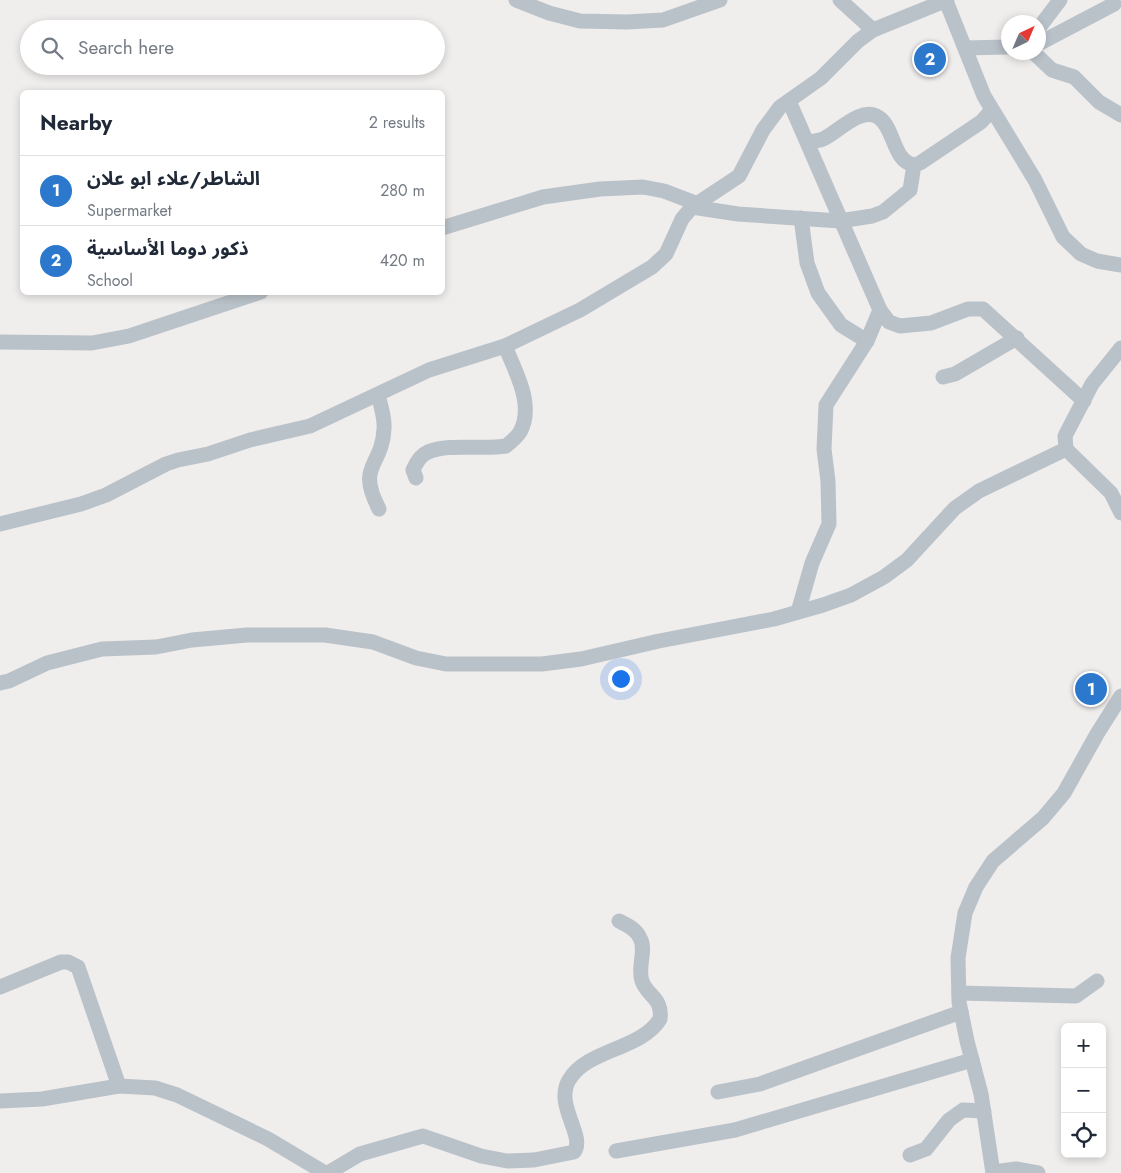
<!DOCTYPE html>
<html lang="en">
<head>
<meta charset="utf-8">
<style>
	body { margin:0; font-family:Jost,"Noto Sans Arabic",sans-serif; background:#f6f6f7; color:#1f2937 }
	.controls { position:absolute; right:15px; bottom:15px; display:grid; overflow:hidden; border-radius:8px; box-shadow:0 2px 8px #0003 }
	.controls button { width:45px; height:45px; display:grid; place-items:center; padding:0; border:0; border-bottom:1px solid #e0e1e3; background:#fff; color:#1f2937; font:25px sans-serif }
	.compass { position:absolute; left:1001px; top:15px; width:45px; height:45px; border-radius:50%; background:#fff; box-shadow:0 2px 8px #0003; rotate:44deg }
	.you { position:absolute; left:620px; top:678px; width:18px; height:18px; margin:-12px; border:4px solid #fff; border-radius:50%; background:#1a73e8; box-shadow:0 0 0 8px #1a73e833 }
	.badge { display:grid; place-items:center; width:32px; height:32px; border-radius:50%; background:#2b78cc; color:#fff; font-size:16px; font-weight:700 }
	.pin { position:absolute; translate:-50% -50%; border:2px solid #fff; box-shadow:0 1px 5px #0006 }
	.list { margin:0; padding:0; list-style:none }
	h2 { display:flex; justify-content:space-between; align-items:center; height:65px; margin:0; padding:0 20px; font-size:21px }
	h2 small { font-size:16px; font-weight:400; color:#747a83 }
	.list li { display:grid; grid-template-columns:32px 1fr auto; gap:15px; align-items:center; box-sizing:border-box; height:70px; padding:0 20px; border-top:1px solid #e0e1e3 }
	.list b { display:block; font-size:19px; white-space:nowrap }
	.list p { margin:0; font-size:16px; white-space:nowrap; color:#747a83 }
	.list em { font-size:16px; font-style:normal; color:#747a83 }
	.icon { flex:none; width:28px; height:28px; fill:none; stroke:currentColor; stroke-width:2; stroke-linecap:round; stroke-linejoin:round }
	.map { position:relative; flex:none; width:1121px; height:1173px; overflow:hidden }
	.search { position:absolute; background:#fff; box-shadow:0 2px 8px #0003; left:20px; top:20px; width:425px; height:55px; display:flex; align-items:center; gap:12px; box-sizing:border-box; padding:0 18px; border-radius:28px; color:#747a83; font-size:19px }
	.panel { position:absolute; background:#fff; box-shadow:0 2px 8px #0003; left:20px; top:90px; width:425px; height:205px; border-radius:8px }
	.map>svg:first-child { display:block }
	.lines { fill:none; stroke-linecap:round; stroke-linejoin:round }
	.minor { stroke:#bac2c9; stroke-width:15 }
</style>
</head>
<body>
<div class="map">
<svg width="1121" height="1173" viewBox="0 0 1121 1173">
	<rect width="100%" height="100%" fill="#f0eded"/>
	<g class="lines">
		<!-- minor -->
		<g class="minor">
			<polyline points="516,0 549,13 580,21 627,22 663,20 720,0"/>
			<polyline points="840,0 873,30"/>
			<polyline points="946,1 984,96 1035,180 1063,237 1081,254 1097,261 1121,265"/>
			<polyline points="1038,29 1060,0"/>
			<polyline points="1038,44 1114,4"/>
			<polyline points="965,48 1008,47"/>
			<polyline points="1033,52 1052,70 1074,77 1099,102 1121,115"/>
			<polyline points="789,101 880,310 889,322 900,326 931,323 968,309 983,309 1084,401"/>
			<path d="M808,143C812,141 818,141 823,139C838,132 861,106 878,117C895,127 892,161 914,165L920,163L981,122L992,110"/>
			<polyline points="692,207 738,214 840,221 872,216 883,212 910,190 914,165"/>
			<polyline points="801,218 807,263 818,293 841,325 867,341"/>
			<polyline points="442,228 543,197 600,189 643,187 664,191 698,204"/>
			<polyline points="0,342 92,343 129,336 261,292"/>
			<polyline points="1121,348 1092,384 1065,436 1066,449 1111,493 1121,513"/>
			<polyline points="943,377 955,374 1017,338"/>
			<path d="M378,395C381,406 385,418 384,429C382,468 356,464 379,509"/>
			<path d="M416,478L413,470C416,463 421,455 428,452C449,443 482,450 506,446C511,442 517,437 520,432C535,405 515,371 505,346"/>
			<polyline points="0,524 81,504 106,495 166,464 178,460 208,454 250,440 310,426 429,370 505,346 580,310 652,267 666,254 682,219 692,207 739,176 763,130 780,107 821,78 858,41 873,30 947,0"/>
			<polyline points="798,612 812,563 829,524 828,481 824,449 826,405 867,341 880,310"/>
			<polyline points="0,683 9,681 47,663 102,649 156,647 192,640 247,635 325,635 373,642 416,658 446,664 542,664 581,659 659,641 774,619 823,605 851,595 884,577 907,560 955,508 979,491 1066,449"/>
			<polyline points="0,987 61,962 68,962 78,967 119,1086"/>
			<polyline points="959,993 1076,996 1097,981"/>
			<polyline points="718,1092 760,1084 961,1012"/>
			<polyline points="0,1101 42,1099 119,1086 155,1088 177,1095 268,1139 325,1173"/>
			<polyline points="616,1151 735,1130 972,1060"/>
			<polyline points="910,1155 926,1149 949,1120 963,1110 984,1111"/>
			<polyline points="993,1172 1016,1169 1038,1173"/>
			<path d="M328,1173L360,1154L423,1136L481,1156L507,1161L534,1160L574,1152C586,1136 554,1105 569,1080C587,1049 641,1050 660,1019C663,998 647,996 642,981C637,967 647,950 640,938C636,929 627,925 619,921"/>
			<polyline points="993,1173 981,1094 967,1041 959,1002 958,958 965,913 976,887 993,861 1043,818 1064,793 1097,734 1121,696"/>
		</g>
	</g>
</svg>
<div class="controls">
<button>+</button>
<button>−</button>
<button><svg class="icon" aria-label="locate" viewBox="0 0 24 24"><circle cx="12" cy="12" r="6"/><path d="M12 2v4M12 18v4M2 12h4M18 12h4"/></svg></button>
</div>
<svg class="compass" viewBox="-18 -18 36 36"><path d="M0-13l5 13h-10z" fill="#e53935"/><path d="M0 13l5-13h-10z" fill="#747a83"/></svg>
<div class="you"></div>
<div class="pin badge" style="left:1091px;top:689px">1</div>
<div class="pin badge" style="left:930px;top:59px">2</div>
<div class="search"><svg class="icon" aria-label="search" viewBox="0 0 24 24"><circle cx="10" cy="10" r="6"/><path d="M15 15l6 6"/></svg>Search here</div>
<section class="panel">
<h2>Nearby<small>2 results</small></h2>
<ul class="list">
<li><span class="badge">1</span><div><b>الشاطر/علاء ابو علان</b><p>Supermarket</p></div><em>280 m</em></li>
<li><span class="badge">2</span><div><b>ذكور دوما الأساسية</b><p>School</p></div><em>420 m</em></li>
</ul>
</section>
</div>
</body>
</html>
